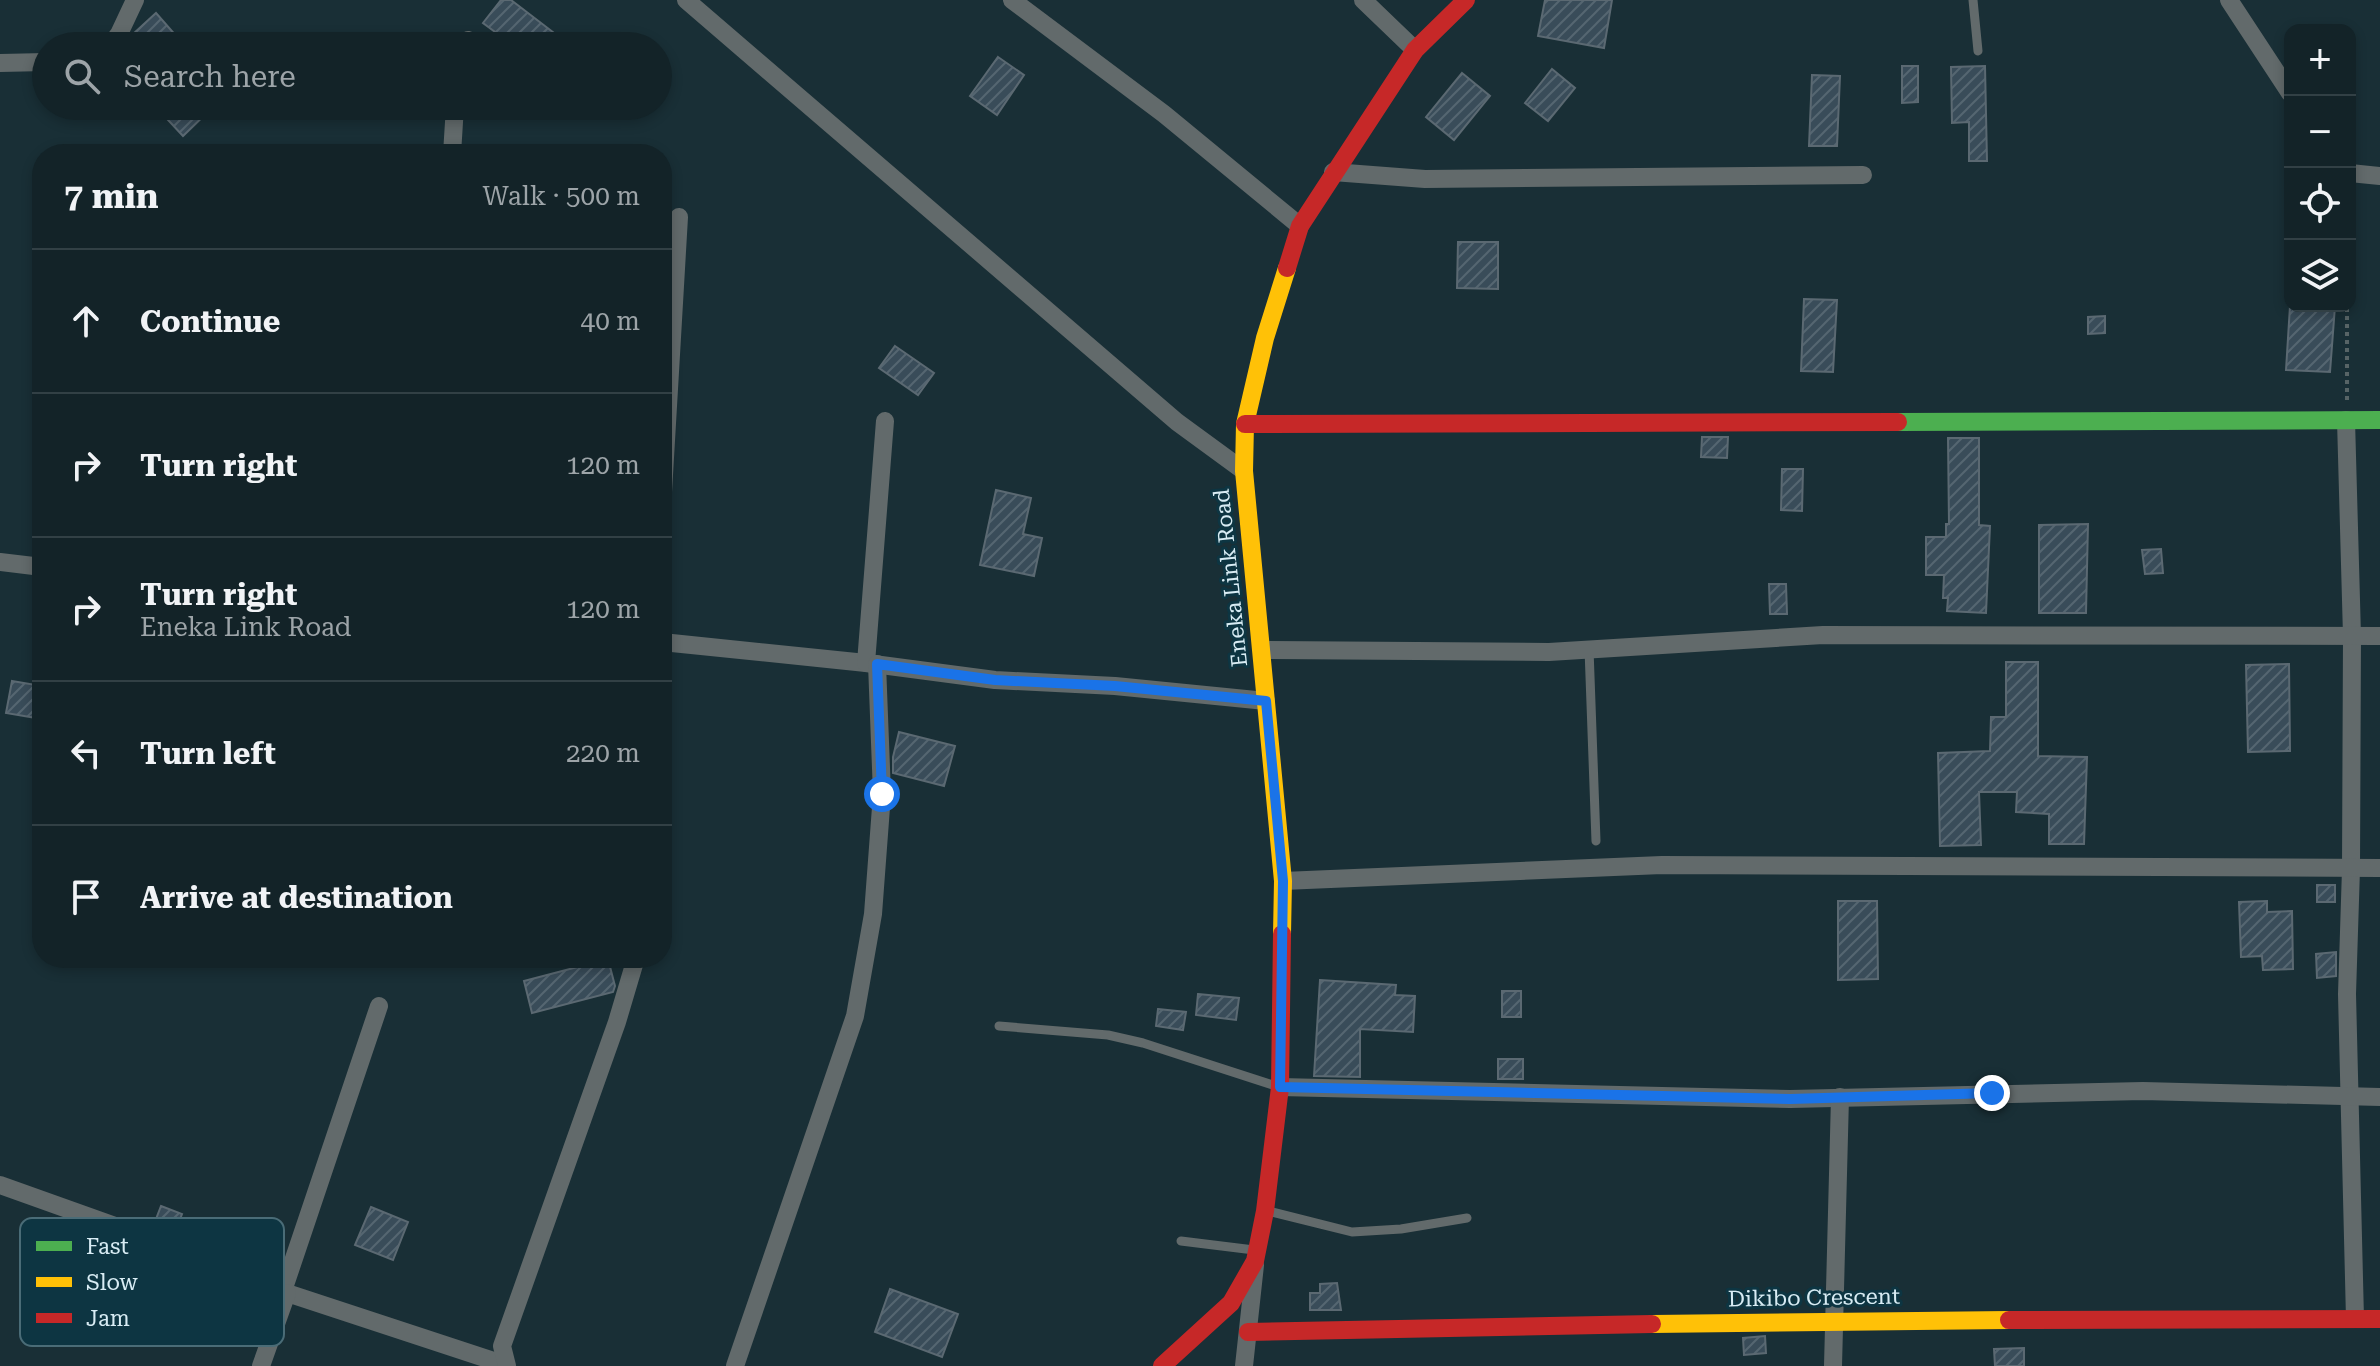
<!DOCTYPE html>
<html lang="en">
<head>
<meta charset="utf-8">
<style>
	body { margin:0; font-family:"Roboto Serif",serif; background:#202f34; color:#f1f3f6 }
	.controls { position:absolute; right:24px; top:24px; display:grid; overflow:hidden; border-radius:16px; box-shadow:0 4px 12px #0003 }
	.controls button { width:72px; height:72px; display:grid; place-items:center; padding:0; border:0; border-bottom:2px solid #324045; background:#132328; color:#f1f3f6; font:40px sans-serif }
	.stop { position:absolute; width:24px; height:24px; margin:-18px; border:6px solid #1a73e8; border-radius:50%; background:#fff }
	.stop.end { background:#1a73e8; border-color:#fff; box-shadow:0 2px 8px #0008 }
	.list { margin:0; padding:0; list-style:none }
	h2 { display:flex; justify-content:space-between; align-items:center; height:104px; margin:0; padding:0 32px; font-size:34px }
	h2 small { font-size:26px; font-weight:400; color:#9da4a8 }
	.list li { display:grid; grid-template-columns:52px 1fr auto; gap:24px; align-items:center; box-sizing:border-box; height:144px; padding:0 32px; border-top:2px solid #324045 }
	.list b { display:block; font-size:30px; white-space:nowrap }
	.list p { margin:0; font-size:26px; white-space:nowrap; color:#9da4a8 }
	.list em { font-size:26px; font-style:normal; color:#9da4a8 }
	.icon { flex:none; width:44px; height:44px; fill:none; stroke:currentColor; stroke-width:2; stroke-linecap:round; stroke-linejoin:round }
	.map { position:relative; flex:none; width:2380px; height:1366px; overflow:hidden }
	.search { position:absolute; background:#132328; box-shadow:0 4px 12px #0003; left:32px; top:32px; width:640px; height:88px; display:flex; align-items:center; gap:20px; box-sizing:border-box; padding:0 28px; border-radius:44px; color:#9da4a8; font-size:30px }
	.panel { position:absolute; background:#132328; box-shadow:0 4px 12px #0003; left:32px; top:144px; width:640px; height:824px; border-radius:32px }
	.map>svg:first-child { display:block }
	.building { fill:url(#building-hatch); stroke:#5b6972; stroke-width:2 }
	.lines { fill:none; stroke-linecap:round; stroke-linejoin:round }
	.path { stroke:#576466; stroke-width:4; stroke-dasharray:4 4; stroke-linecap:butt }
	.lane { stroke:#626a6b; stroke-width:9 }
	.street { stroke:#626a6b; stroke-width:18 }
	.fast { stroke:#4caf50; stroke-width:18 }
	.slow { stroke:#ffc107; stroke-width:18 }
	.jam { stroke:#c62828; stroke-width:18 }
	.route { stroke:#1a73e8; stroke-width:10 }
	.labels { text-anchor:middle; stroke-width:6; stroke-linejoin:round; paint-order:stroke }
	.street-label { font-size:22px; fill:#d8ecf4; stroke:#0d3542 }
	.key { fill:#0d3542; stroke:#4a6c77; stroke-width:2 }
	.key-label { font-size:22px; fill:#d8ecf4 }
</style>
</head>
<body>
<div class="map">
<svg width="2380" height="1366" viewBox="0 0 2380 1366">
	<defs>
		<pattern id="building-hatch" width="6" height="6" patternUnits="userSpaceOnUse" patternTransform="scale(2)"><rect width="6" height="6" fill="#394c59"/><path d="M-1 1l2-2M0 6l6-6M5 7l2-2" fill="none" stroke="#556671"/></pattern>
	</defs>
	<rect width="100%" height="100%" fill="#192f36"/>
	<!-- building -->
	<g class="building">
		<polygon points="501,0 511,0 571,46 514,46 483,23"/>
		<polygon points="1545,0 1612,0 1604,48 1538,36"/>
		<polygon points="156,13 185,46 125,46 131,36"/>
		<polygon points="998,57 1024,75 997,115 970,96"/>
		<polygon points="1902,66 1918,66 1918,102 1902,103"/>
		<polygon points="1985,66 1987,161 1969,161 1969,122 1952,123 1951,67"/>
		<polygon points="1552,69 1575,88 1548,121 1525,103"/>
		<polygon points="1462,73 1490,96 1454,140 1426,117"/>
		<polygon points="1812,75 1840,76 1837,146 1809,146"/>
		<polygon points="155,106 214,106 183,136"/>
		<polygon points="1458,242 1498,242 1498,289 1457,288"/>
		<polygon points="1804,299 1837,300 1833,372 1801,371"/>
		<polygon points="2290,306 2335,306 2330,372 2286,370"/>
		<polygon points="2105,316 2105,333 2088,334 2088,317"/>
		<polygon points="895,346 934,373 918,395 879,368"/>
		<polygon points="1702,437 1728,437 1727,458 1701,457"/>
		<polygon points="1948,438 1979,438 1979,525 1990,526 1986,613 1947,611 1948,598 1943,598 1944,575 1926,575 1926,537 1946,537 1946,524 1949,524"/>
		<polygon points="1782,469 1803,469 1802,511 1781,510"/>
		<polygon points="996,490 1031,498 1023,534 1042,538 1034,576 980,565"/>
		<polygon points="2088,524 2086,613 2039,613 2039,525"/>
		<polygon points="2161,549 2163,573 2145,574 2142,550"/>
		<polygon points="1769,584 1786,584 1787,614 1770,614"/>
		<polygon points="2006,662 2038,662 2038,756 2087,757 2084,844 2049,844 2049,814 2016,812 2017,792 1979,792 1981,845 1940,846 1938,753 1990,751 1991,717 2006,717"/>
		<polygon points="2289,664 2290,751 2248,752 2246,665"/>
		<polygon points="12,681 42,686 42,719 6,713"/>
		<polygon points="899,732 955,746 944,786 893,773 893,757"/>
		<rect x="2317" y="885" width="18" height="17"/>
		<polygon points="1838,901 1877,901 1878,979 1838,980"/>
		<polygon points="2267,901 2267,912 2292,911 2293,969 2263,970 2262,956 2241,957 2239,902"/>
		<polygon points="2336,952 2336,976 2317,978 2316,954"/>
		<polygon points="608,959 615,986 613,992 532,1013 524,981"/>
		<polygon points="1320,980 1396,985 1395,995 1415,996 1413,1032 1360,1029 1360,1077 1314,1076"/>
		<rect x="1502" y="991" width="19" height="26"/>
		<polygon points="1198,994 1239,998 1236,1020 1196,1015"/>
		<polygon points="1158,1009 1186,1012 1183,1030 1156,1026"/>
		<rect x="1498" y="1059" width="25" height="20"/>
		<polygon points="161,1206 182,1214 174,1235 153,1227"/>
		<polygon points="371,1207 408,1222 393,1260 355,1245"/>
		<polygon points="1337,1283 1341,1310 1310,1310 1310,1293 1320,1293 1320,1284"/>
		<polygon points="890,1289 958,1314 942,1357 875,1332"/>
		<polygon points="1765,1336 1766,1353 1744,1355 1743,1338"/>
		<polygon points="2024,1348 2024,1366 1995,1366 1994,1349"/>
	</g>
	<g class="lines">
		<!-- path -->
		<polyline class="path" points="2347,400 2347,306"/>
		<!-- lane -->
		<g class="lane">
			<polyline points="1973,0 1978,51"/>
			<polyline points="1589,649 1596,841"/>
			<polyline points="999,1026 1108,1035 1143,1043 1279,1087"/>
			<polyline points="1268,1211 1352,1232 1401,1229 1467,1218"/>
			<polyline points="1181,1241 1254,1250"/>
		</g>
		<!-- street -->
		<g class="street">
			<polyline points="686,0 1177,422 1244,471"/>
			<polyline points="1012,0 1164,114 1300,226"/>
			<polyline points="1363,0 1415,50"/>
			<polyline points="2229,0 2290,93"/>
			<polyline points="110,46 119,34 135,0"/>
			<polyline points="467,46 468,40"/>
			<polyline points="0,63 46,62"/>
			<polyline points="452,154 455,106"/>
			<polyline points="1333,172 1425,179 1863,175"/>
			<polyline points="2350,173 2380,176"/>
			<polyline points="2346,420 2352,636 2351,869 2347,994 2355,1319"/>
			<polyline points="662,509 679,217"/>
			<polyline points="0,562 42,567"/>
			<polyline points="662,642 866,663 995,680 1115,686 1266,701"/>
			<polyline points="1263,650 1549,652 1823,635 2380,636"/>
			<polyline points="866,663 885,421"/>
			<polyline points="1283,881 1662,865 2380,868"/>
			<polyline points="1280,1087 1790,1099 2143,1091 2380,1097"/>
			<polyline points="0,1185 143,1236 287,1293 506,1365"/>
			<polyline points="283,1291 379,1006"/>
			<polyline points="261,1366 287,1293"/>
			<polyline points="507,1366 502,1346 617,1022 636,958"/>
			<polyline points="735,1366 855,1016 873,914 882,794 877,664"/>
			<polyline points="1244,1366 1255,1265"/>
			<polyline points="1833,1366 1840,1097"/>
		</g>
		<!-- fast -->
		<polyline class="fast" points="1898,422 2380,420"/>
		<!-- slow -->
		<g class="slow">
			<polyline points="1282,934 1283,881 1244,471 1245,424 1265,338 1287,268"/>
			<polyline points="1652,1324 2009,1320"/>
		</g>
		<!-- jam -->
		<g class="jam">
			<polyline points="1287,268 1300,226 1415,50 1466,0"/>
			<polyline points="1245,424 1898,422"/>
			<polyline points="2009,1320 2380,1319"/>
			<polyline points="1248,1332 1652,1324"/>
			<polyline points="1162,1366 1231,1303 1255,1261 1265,1211 1280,1087 1282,934"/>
		</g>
	</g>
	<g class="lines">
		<!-- route -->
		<polyline class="route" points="882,794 877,664 995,680 1115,686 1266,701 1283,881 1280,1087 1790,1099 1992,1093"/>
	</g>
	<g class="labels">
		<!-- street labels -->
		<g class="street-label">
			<text transform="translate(1230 578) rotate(-96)" y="8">Eneka Link Road</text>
			<text transform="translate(1814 1297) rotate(-1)" y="8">Dikibo Crescent</text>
		</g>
	</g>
	<!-- legend -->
	<rect x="20" y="1218" width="264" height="128" rx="12" class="key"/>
	<rect x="36" y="1241" width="36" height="10" fill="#4caf50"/>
	<rect x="36" y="1277" width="36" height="10" fill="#ffc107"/>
	<rect x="36" y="1313" width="36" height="10" fill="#c62828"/>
	<g class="key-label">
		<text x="86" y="1254">Fast</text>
		<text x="86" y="1290">Slow</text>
		<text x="86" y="1326">Jam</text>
	</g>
</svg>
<div class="controls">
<button>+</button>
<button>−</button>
<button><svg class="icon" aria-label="locate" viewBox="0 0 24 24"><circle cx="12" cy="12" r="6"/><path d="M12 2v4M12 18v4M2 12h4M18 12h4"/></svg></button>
<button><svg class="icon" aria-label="layers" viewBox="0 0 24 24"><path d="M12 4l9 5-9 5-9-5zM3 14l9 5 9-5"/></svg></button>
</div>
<div class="stop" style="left:882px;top:794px"></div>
<div class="stop end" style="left:1992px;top:1093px"></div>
<div class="search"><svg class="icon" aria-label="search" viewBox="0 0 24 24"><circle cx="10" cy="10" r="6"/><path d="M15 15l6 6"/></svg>Search here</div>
<section class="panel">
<h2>7 min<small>Walk · 500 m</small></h2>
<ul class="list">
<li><svg class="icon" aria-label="ahead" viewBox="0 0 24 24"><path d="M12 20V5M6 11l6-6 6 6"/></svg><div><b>Continue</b></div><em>40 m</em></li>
<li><svg class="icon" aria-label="right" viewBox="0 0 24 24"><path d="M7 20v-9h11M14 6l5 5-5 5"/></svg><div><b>Turn right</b></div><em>120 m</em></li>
<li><svg class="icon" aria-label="right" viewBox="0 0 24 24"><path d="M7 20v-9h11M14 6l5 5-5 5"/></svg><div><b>Turn right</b><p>Eneka Link Road</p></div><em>120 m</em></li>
<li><svg class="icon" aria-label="left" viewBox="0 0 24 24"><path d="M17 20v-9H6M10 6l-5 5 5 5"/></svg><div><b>Turn left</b></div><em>220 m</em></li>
<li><svg class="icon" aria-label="arrive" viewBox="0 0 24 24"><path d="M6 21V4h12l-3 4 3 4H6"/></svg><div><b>Arrive at destination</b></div></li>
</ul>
</section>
</div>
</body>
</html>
